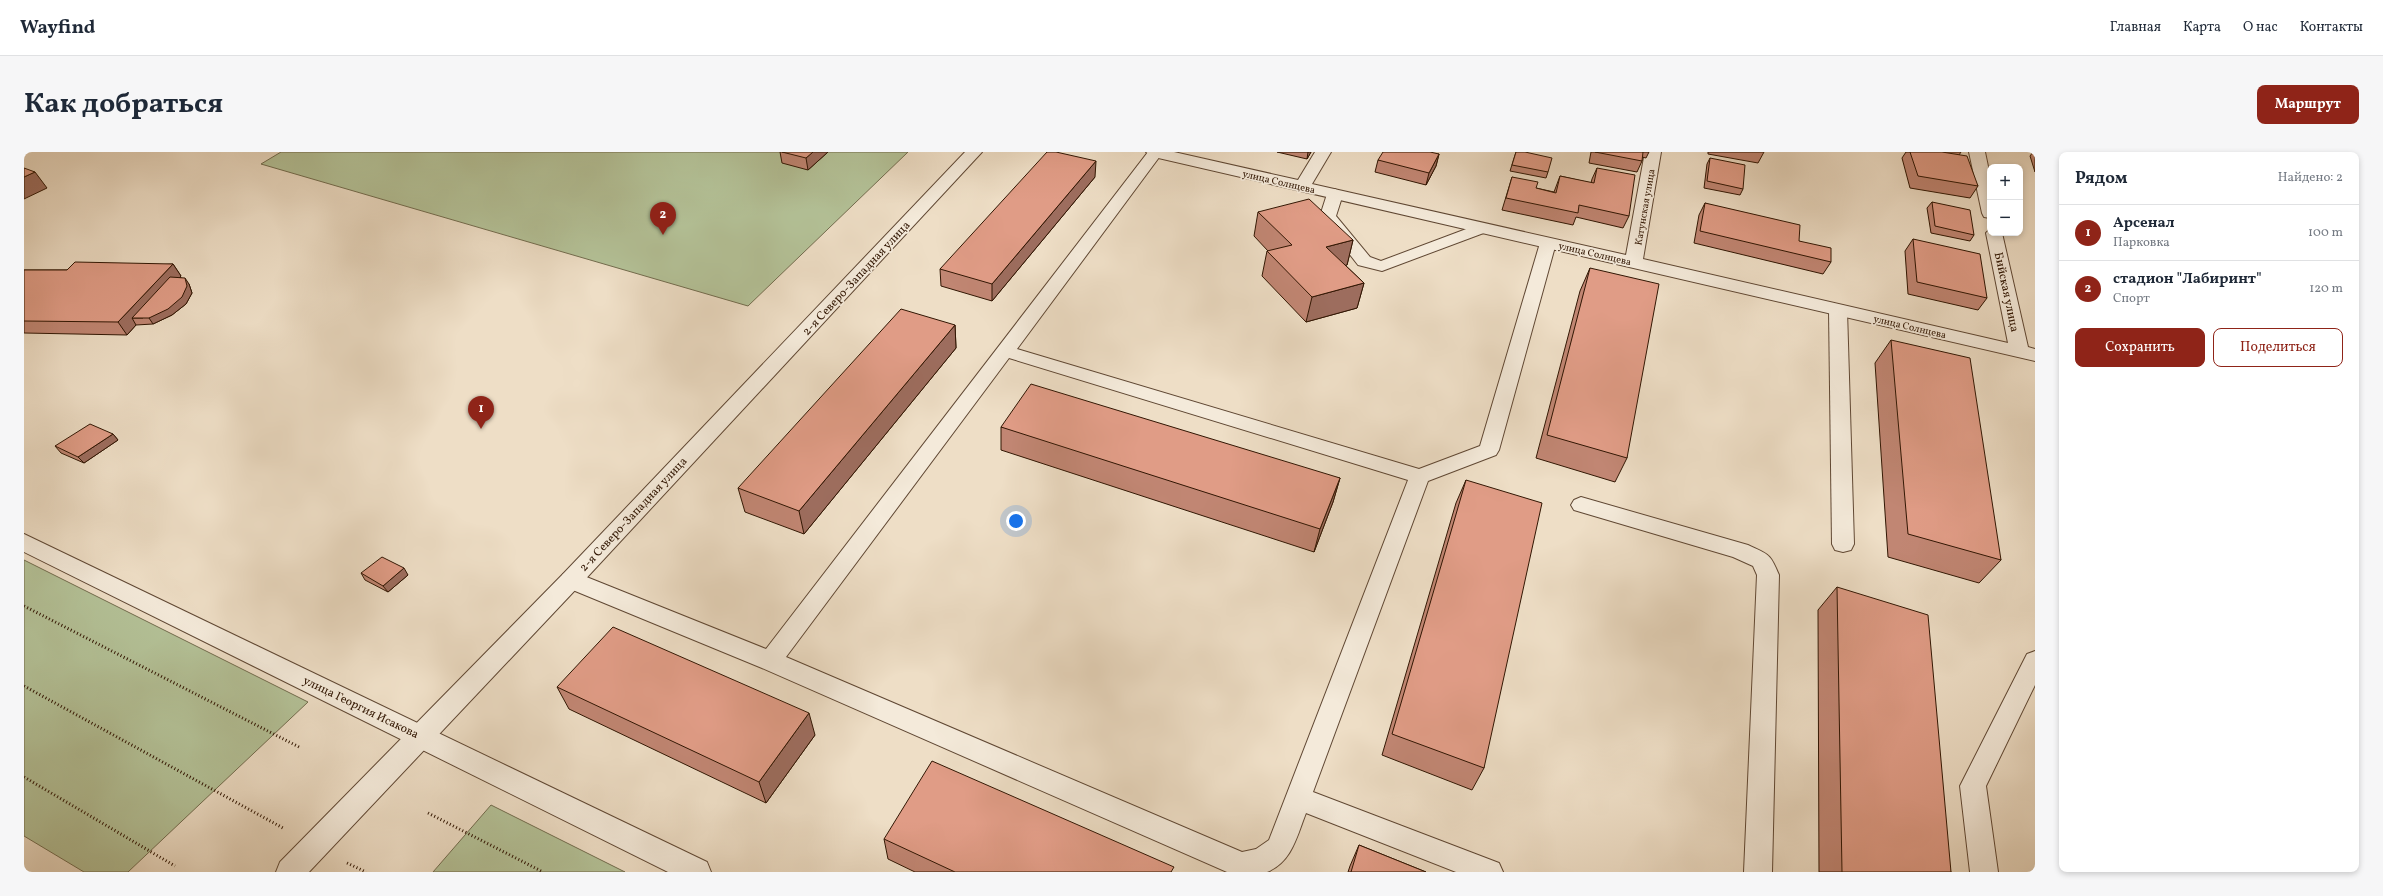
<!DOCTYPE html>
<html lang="ru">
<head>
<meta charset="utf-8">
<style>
	body { margin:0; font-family:Vollkorn,serif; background:#f6f6f7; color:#1f2937 }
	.controls { position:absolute; right:12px; top:12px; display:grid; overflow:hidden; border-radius:8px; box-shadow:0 2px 6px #0003 }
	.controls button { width:36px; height:36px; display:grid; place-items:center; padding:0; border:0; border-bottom:1px solid #e0e1e3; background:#fff; color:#1f2937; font:20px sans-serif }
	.you { position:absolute; left:992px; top:369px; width:14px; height:14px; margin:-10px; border:3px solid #fff; border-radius:50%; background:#1a73e8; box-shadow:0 0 0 6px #1a73e833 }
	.badge { display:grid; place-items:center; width:26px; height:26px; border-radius:50%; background:#8f2418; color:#fff; font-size:13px; font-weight:700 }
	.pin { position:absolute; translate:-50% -33px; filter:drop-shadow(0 1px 2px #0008) }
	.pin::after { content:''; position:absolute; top:21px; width:14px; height:12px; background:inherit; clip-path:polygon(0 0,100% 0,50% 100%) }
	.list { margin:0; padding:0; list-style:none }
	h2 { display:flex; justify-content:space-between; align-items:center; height:52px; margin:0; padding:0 16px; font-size:17px }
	h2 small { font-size:13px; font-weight:400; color:#747a83 }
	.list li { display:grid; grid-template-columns:26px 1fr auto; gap:12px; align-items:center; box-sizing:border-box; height:56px; padding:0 16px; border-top:1px solid #e0e1e3 }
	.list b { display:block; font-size:15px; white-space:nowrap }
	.list p { margin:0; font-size:13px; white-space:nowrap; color:#747a83 }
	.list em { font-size:13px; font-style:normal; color:#747a83 }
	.actions { display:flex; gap:8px; padding:12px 16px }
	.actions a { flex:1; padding:9px 0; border:1px solid #8f2418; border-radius:8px; text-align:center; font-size:14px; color:#8f2418 }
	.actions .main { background:#8f2418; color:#fff }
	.map { position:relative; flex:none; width:2011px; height:720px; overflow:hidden; border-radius:8px }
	header { display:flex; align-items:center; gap:24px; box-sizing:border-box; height:56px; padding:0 20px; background:#fff; border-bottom:1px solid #e0e1e3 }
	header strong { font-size:19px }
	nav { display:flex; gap:22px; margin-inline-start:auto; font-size:14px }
	.intro { display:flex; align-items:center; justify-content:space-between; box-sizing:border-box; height:96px; padding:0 24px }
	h1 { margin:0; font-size:28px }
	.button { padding:10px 18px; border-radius:8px; background:#8f2418; color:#fff; font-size:14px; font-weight:700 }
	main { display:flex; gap:24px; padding:0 24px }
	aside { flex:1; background:#fff; border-radius:8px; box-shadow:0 2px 6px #0003 }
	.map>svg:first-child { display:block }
	.green { fill:#b4c298; stroke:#726c4e }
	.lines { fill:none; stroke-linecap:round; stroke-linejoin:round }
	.service-casing { stroke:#604834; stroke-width:2 }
	.minor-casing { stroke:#604834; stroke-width:2 }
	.tertiary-casing { stroke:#604834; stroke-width:2 }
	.path { stroke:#311603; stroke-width:3; stroke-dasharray:1 2.5; stroke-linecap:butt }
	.service { fill:#f4eada; fill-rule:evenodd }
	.minor { fill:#f4eada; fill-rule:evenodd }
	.tertiary { fill:#f4eada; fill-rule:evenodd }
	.wall { fill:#c18673; stroke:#311603 }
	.shaded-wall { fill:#9d6d5e; stroke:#311603 }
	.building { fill:#e09c86; stroke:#311603 }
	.labels { text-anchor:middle; stroke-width:3.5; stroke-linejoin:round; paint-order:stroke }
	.far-street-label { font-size:10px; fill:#311603; stroke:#f4eada }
	.street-label { font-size:12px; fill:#311603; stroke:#f4eada }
</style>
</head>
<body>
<header>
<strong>Wayfind</strong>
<nav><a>Главная</a><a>Карта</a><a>О нас</a><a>Контакты</a></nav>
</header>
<div class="intro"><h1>Как добраться</h1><a class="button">Маршрут</a></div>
<main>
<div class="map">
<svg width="2011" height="720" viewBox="0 0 2011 720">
	<rect width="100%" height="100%" fill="#eedec6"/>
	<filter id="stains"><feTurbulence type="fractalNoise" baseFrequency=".005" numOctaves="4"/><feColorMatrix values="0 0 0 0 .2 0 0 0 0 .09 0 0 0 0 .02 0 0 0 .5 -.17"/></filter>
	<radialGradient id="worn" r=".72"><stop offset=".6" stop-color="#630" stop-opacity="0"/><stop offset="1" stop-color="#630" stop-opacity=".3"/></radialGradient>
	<!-- green -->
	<g class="green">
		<polygon points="257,0 884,0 724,154 237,12"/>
		<polygon points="0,408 284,550 104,720 60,720 0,684"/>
		<polygon points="467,653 601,720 409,720"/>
	</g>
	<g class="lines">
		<defs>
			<g id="service">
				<path d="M1124,0H1139L993,197L1395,317L1456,294L1516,91L1518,88H1530L1532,91L1475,298L1472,303L1404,329L1289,640L1475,711L1479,720H1432L1282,661C1273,684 1268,710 1243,720H1203L738,516L539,434L536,428L539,422L547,419L555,422L742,497ZM985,206L1384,328L1245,688L1232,697L1218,700L762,505Z"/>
				<polygon points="1311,37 1319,42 1312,64 1346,105 1357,109 1453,73 1465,73 1467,76 1465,79 1358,119 1334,113 1296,64 1303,42"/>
				<polygon points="1814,153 1820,154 1823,158 1830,392 1827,398 1819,400 1811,398 1808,392 1805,158 1808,154"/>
				<path d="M1557,345L1724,393C1745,403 1746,401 1755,423L1748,720H1720L1733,423L1729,414L1709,405L1550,358L1547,353L1550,348Z"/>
				<polygon points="2011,499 2011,533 1962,634 1974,720 1946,720 1936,634 2003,502"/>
			</g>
			<g id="minor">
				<polygon points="941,0 958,0 555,434 285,720 252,720 256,710 539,422"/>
				<polygon points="1122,0 1150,0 1274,28 1291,0 1307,0 1288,32 1602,103 1621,0 1637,0 1619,107 1984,191 1962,81 1966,77 1966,81 1978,81 2004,195 2011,197 2011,209 1130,5"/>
				<polygon points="1945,0 1961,0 1966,24 1966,66 1960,65 1958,61"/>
			</g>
			<polygon id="tertiary" points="0,382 683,710 687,720 644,720 0,400"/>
		</defs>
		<!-- service casing -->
		<use href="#service" class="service-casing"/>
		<!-- minor casing -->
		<use href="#minor" class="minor-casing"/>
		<!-- tertiary casing -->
		<use href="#tertiary" class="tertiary-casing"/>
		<!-- path -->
		<g class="path">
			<polyline points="0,454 275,595"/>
			<polyline points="0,534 259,676"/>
			<polyline points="0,625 151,714"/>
			<polyline points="404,661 519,720"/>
			<polyline points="323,711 342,720"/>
		</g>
		<!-- service -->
		<use href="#service" class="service"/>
		<!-- minor -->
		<use href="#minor" class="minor"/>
		<!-- tertiary -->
		<use href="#tertiary" class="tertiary"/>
	</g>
	<!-- wall -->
	<g class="wall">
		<polygon points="756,0 804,0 784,18 758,11"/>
		<polygon points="1253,0 1287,0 1283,7"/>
		<polygon points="1492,0 1524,20 1522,26 1486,19"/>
		<polygon points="1567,0 1625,0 1622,6 1618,5 1618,9 1613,20 1565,11"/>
		<polygon points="1684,0 1740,0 1734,11 1684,2"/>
		<polygon points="1882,0 1937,0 1935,3 1954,34 1946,46 1886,36 1878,6"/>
		<polygon points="2009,0 2011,0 2011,20 2006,4"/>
		<polygon points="1415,2 1412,14 1402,33 1351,20 1354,8"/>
		<polygon points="1686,6 1719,37 1716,43 1680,36 1683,12"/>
		<polygon points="1573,16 1605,64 1599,76 1552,65 1549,73 1478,58 1488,25 1512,36 1530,40 1536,24 1567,31 1568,27"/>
		<polygon points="1071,25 968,149 917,134 916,117"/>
		<polygon points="1908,50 1950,83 1946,89 1907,81 1903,56"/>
		<polygon points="1681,51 1775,89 1807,110 1799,122 1670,91 1675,63"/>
		<polygon points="1234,60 1329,88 1323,113 1321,113 1340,131 1333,156 1282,170 1238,124 1243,99 1244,99 1230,84"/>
		<polygon points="1889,87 1963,146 1954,158 1884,142 1881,99"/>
		<polygon points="149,112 157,124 156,125 165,132 168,141 162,152 148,163 129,172 112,173 103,183 0,181 0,118 43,118"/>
		<polygon points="1566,116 1603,306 1591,330 1512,306 1556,139"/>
		<polygon points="931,173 932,196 780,382 721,360 714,336"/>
		<polygon points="1867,188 1977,408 1955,431 1864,405 1851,211"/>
		<polygon points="977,275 1316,326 1309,350 1290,400 977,298"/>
		<polygon points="89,282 94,288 60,311 37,301 31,294"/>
		<polygon points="1442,328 1460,616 1448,638 1358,603 1432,351"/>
		<polygon points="337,421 384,423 364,440 341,428"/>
		<polygon points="1813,435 1927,720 1795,720 1794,458"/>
		<polygon points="533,535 791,583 742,651 545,557"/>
		<polygon points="860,687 1148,720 891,720 864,707"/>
		<polygon points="1335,693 1402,720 1324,720 1326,714"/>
	</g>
	<!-- shaded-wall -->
	<g class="shaded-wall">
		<polygon points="789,0 804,0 784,18 782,6"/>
		<polygon points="1284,0 1287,0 1283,7"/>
		<polygon points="1415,2 1412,14 1402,33 1405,21"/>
		<polygon points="1072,9 1071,25 968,149 968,132"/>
		<polygon points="11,20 23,36 0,47 0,25"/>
		<polygon points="1329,88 1323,113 1296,119 1302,95"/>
		<polygon points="149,112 157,124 119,166 108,166 112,173 103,183 94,170"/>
		<polygon points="161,126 165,132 168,141 162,152 148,163 129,172 125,166"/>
		<polygon points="1340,131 1333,156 1282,170 1288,145"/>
		<polygon points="931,173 932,196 780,382 775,359"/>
		<polygon points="89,282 94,288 60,311 54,305"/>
		<polygon points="1316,326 1309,350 1290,400 1296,377"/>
		<polygon points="380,416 384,423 364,440 359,434"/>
		<polygon points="785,561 791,583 742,651 735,630"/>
	</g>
	<!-- building -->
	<g class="building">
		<polygon points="758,0 789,0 782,6"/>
		<polygon points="1023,0 1032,0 1072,9 968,132 916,117"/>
		<polygon points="1359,0 1406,0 1415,2 1405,21 1354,8"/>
		<polygon points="1492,0 1501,0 1528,6 1524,20 1488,13"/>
		<polygon points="1571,0 1619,0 1618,9"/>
		<polygon points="1886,0 1918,0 1943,4 1954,34 1894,24"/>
		<polygon points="1686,6 1721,13 1719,37 1683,29"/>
		<polygon points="0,16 11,20 0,25"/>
		<polygon points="1573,16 1611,23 1605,64 1555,53 1554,61 1482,46 1488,25 1514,30 1512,36 1532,41 1536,24 1570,31"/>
		<polygon points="1285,47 1329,88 1302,95 1340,131 1288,145 1243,99 1268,93 1234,60"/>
		<polygon points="1908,50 1946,58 1950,83 1911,74"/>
		<polygon points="1681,51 1776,73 1775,89 1807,96 1807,110 1676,79"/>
		<polygon points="1889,87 1956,102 1963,146 1893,130"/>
		<polygon points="51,110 149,112 94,170 0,169 0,118 43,118"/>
		<polygon points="1566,116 1635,132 1603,306 1523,283"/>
		<polygon points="146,125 161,126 163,134 158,145 144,157 125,166 108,166"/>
		<polygon points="877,157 931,173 775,359 714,336"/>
		<polygon points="1867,188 1946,206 1977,408 1884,382"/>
		<polygon points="1007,232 1316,326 1296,377 977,275"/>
		<polygon points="66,272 89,282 54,305 31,294"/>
		<polygon points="1442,328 1518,351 1460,616 1368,582"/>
		<polygon points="358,405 380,416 359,434 337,421"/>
		<polygon points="1813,435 1904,463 1927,720 1818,720"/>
		<polygon points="589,475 785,561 735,630 533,535"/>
		<polygon points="908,609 1150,715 1147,720 931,720 860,687"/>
		<polygon points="1335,693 1402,720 1327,720"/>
	</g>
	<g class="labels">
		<!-- far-street labels -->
		<g class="far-street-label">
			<text transform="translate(1255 29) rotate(13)" y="4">улица Солнцева</text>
			<text transform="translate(1620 55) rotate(-80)" y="4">Катунская улица</text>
			<text transform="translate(1571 101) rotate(13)" y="4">улица Солнцева</text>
			<text transform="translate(1886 174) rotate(13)" y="4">улица Солнцева</text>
		</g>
		<!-- street labels -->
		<g class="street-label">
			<text transform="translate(832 126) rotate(-47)" y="4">2-я Северо-Западная улица</text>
			<text transform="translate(1983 140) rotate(78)" y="4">Бийская улица</text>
			<text transform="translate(609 362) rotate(-47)" y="4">2-я Северо-Западная улица</text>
			<text transform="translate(337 555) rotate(26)" y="4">улица Георгия Исакова</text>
		</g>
	</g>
	<rect width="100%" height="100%" filter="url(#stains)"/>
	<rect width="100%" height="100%" fill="url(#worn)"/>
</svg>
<div class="controls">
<button>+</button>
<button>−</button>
</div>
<div class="you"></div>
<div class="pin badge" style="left:457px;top:277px">1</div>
<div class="pin badge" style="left:639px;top:83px">2</div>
</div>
<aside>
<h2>Рядом<small>Найдено: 2</small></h2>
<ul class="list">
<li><span class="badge">1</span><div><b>Арсенал</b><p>Парковка</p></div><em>100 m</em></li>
<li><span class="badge">2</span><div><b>стадион &quot;Лабиринт&quot;</b><p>Спорт</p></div><em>120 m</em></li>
</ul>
<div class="actions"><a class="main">Сохранить</a><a>Поделиться</a></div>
</aside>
</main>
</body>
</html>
